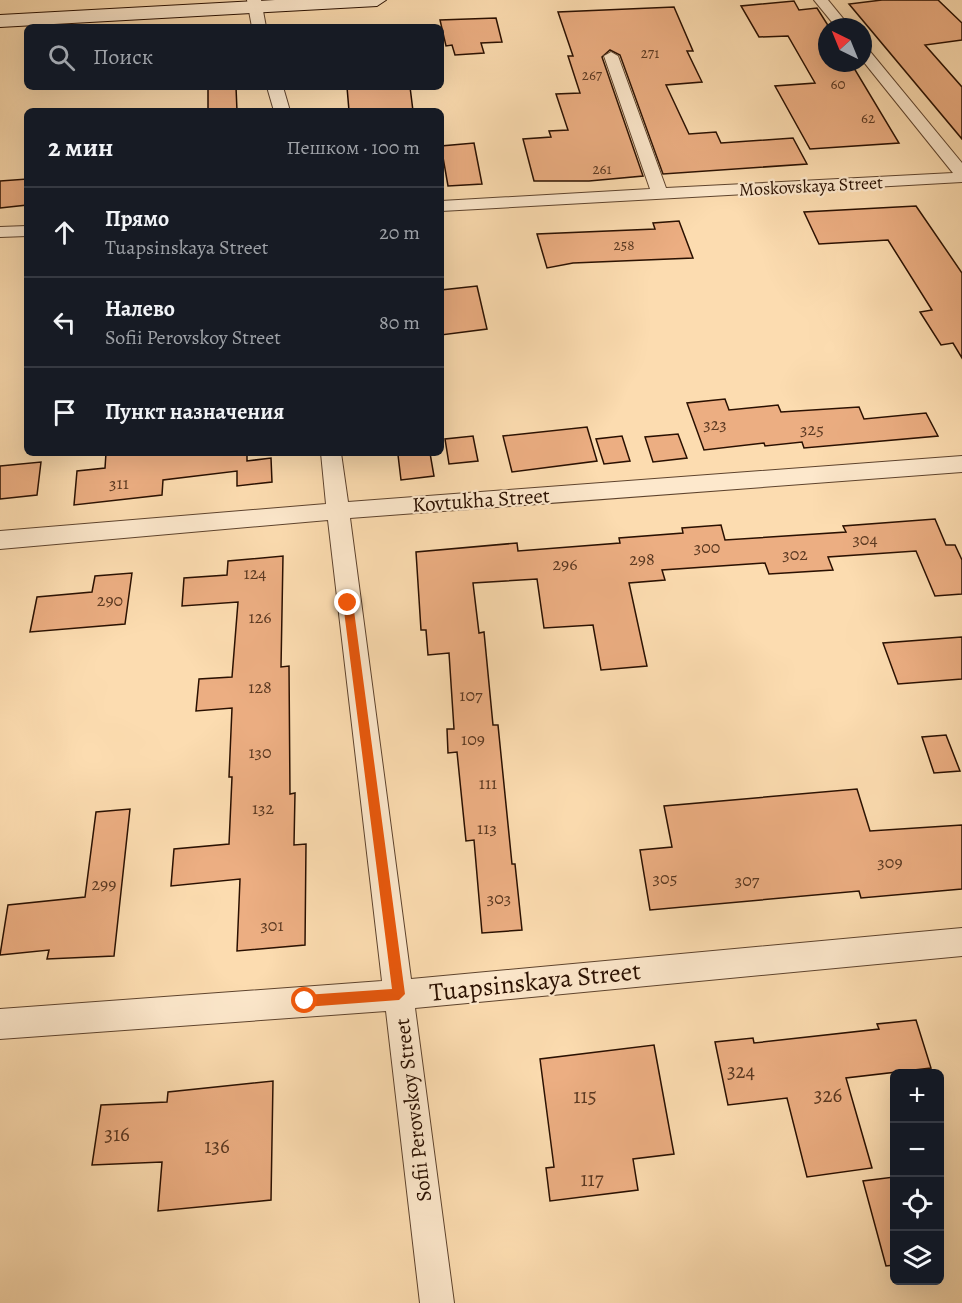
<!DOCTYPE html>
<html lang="ru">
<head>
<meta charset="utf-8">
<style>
	body { margin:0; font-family:Alegreya,serif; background:#242831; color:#f1f3f6 }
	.controls { position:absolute; right:18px; bottom:18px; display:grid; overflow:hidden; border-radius:9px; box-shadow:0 6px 24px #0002 }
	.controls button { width:54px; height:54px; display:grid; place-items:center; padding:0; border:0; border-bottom:2px solid #363941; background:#171b24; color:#f1f3f6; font:30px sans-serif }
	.compass { position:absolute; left:818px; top:18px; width:54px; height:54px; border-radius:50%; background:#171b24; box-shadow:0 6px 24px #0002; rotate:317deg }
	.stop { position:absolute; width:18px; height:18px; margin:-14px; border:4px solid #ea580c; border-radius:50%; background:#fff }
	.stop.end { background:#ea580c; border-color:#fff; box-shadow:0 2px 6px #0008 }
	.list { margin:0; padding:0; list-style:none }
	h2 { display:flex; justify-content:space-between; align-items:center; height:78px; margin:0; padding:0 24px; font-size:26px }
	h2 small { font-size:20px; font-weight:400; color:#9ea1a6 }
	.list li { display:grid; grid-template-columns:39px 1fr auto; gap:18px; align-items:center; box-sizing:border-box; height:90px; padding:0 24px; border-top:2px solid #363941 }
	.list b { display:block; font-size:22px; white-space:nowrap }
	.list p { margin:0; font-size:20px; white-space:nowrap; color:#9ea1a6 }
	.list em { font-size:20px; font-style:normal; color:#9ea1a6 }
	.icon { flex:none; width:33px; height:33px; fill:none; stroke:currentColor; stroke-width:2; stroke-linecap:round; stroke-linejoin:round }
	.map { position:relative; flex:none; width:962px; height:1303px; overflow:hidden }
	.search { position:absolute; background:#171b24; box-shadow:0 6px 24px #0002; left:24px; top:24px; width:420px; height:66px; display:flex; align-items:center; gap:15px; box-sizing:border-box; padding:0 21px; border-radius:9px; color:#9ea1a6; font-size:22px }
	.panel { position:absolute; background:#171b24; box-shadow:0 6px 24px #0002; left:24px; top:108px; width:420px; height:348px; border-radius:9px }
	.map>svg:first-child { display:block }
	.building { fill:#ecae82; stroke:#2a1001; stroke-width:1.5 }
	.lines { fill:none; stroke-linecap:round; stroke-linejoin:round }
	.street-casing { stroke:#5e432d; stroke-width:2 }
	.secondary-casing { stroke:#2a1001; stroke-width:2 }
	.street { fill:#fde8cc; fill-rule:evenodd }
	.secondary { fill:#fde8cc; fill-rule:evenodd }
	.route { fill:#ea580c }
	.labels { text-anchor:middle; stroke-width:4.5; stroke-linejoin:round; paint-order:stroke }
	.far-number-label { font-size:15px; fill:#5a3821 }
	.far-street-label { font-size:18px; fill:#2a1001; stroke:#fde8cc }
	.number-label { font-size:18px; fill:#5a3821 }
	.street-label { font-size:21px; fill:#2a1001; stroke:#fde8cc }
	.near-number-label { font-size:21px; fill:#5a3821 }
	.near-street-label { font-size:26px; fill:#2a1001; stroke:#fde8cc }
</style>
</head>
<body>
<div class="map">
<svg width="962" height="1303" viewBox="0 0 962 1303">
	<rect width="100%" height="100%" fill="#fcdcb0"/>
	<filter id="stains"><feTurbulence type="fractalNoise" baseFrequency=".00333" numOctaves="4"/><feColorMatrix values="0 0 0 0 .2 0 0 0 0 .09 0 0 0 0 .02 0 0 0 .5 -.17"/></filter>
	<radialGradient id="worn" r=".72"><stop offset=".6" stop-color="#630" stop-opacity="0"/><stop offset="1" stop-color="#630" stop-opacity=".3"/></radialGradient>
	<!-- building -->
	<g class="building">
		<polygon points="882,0 938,0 962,23 962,40 925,45 962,87 962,139 849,4"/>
		<polygon points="794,1 799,10 817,8 829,27 827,63 851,63 899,143 810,149 775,86 815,83 788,36 759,37 741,6"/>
		<polygon points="674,7 693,51 687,51 702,82 666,85 689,134 716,132 721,143 793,138 807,164 663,174 620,55 610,50 602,57 643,176 589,181 534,181 523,139 551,137 549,131 568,130 556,94 580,93 568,56 573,56 558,12"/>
		<polygon points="496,18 502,42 481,43 484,53 455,55 452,45 446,46 440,20"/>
		<polygon points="208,87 236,87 237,111 208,111"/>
		<polygon points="347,87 410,87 413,111 349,111"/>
		<polygon points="474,143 482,184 448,186 441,146"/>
		<polygon points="27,179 27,205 0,208 0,181"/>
		<polygon points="916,206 962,273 962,358 953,343 941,345 920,312 932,310 888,240 819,244 804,212"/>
		<polygon points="679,221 693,258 573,263 547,268 537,234 655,229 653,223"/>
		<polygon points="477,286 487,329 441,335 441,290"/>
		<polygon points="725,399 729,410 778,405 781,412 859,407 864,419 926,413 938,436 804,448 802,442 765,446 764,443 704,450 687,403"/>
		<polygon points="587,427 597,461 512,472 503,436"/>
		<polygon points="678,434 687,458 653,462 645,437"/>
		<polygon points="473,436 478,461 449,464 445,439"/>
		<polygon points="622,436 630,461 604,464 596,439"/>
		<polygon points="106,453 247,453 247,461 271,458 272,482 237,486 237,471 163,480 162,495 74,505 77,471 105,468"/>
		<polygon points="416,453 430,453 434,476 401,480 398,455"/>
		<polygon points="41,462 37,495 0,499 0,466"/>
		<polygon points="935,519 946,545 955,545 962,560 962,594 935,596 916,551 828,557 833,570 769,574 765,563 662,570 665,580 629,583 647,666 601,670 593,625 544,628 537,579 473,583 479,633 484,632 493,725 498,725 512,864 515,864 522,930 482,933 474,840 466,841 457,752 448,753 447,729 454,729 449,653 428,655 426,630 421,630 416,552 517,543 518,551 620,543 619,538 683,533 682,528 721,525 725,540 846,532 843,526"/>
		<polygon points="283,556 281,667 289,666 290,794 295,793 294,845 306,844 305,945 237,951 240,879 171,886 174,849 229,844 232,777 229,777 232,708 196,711 199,679 232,677 238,602 182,606 184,578 227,575 228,561"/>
		<polygon points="132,573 125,624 30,632 37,597 92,592 95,576"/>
		<polygon points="962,637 962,679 898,684 883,643"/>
		<polygon points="946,735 960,771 934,773 922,737"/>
		<polygon points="857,789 870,831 962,825 962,889 861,898 859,891 650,910 640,850 672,847 664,806"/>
		<polygon points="130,809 114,956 47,959 49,950 0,955 8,905 85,897 96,812"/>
		<polygon points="916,1020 931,1068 846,1078 872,1168 807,1177 787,1098 728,1105 715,1042 753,1038 754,1043 879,1029 877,1024"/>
		<polygon points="654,1045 674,1154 633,1159 638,1190 550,1201 546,1168 554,1167 540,1059"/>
		<polygon points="273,1081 271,1200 158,1211 162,1162 92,1165 101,1105 167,1102 168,1092"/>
		<polygon points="894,1177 894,1265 886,1266 863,1181"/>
	</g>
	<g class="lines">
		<defs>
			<g id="street">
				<polygon points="247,0 261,0 266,27 252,27"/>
				<polygon points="814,0 828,0 850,27 836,27"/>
				<polygon points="863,48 868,49 962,163 962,182 441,211 441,201 650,189 604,56 611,52 618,56 666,188 953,173 863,61"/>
				<polygon points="267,87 283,87 290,111 274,111"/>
				<polygon points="27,226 27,236 0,237 0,227"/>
				<polygon points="321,453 341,453 348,502 962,456 962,472 350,518 411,979 962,928 962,956 415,1008 454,1303 420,1303 386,1011 0,1039 0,1009 382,981 328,520 0,549 0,531 326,504"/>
			</g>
			<polygon id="secondary" points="275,0 386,0 377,6 0,27 0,15"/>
		</defs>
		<!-- street casing -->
		<use href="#street" class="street-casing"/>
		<!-- secondary casing -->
		<use href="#secondary" class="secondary-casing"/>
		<!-- street -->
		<use href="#street" class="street"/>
		<!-- secondary -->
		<use href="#secondary" class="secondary"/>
	</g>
	<!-- route -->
	<polygon class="route" points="348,599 353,603 405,994 399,1000 305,1007 299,1001 305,995 392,989 343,603"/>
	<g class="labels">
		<!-- far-number labels -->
		<g class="far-number-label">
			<text x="650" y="58">271</text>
			<text x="592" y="80">267</text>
			<text x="838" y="89">60</text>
			<text x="868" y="123">62</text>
			<text x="602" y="174">261</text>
			<text x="624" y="250">258</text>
		</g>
		<!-- far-street labels -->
		<g class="far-street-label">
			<text transform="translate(811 186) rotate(-3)" y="6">Moskovskaya Street</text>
		</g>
		<!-- number labels -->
		<g class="number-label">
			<text x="715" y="430">323</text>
			<text x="812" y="435">325</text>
			<text x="119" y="489">311</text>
			<text x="865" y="545">304</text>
			<text x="707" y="553">300</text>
			<text x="795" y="560">302</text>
			<text x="642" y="565">298</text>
			<text x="565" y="570">296</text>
			<text x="255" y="579">124</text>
			<text x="110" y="606">290</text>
			<text x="260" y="623">126</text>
			<text x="260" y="693">128</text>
			<text x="471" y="701">107</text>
			<text x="473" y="745">109</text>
			<text x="260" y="758">130</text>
			<text x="488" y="789">111</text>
			<text x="263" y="814">132</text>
			<text x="487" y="834">113</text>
			<text x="890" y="868">309</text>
			<text x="665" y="884">305</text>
			<text x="747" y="886">307</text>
			<text x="104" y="890">299</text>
			<text x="499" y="904">303</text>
			<text x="272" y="931">301</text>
		</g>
		<!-- street labels -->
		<g class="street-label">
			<text transform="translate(481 500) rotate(-4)" y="7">Kovtukha Street</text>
			<text transform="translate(413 1110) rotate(-97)" y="7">Sofii Perovskoy Street</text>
		</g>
		<!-- near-number labels -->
		<g class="near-number-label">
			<text x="741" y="1078">324</text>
			<text x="828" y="1102">326</text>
			<text x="585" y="1103">115</text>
			<text x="117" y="1141">316</text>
			<text x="217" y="1153">136</text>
			<text x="592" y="1186">117</text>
		</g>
		<!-- near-street labels -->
		<g class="near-street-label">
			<text transform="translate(535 981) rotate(-6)" y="9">Tuapsinskaya Street</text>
		</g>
	</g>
	<rect width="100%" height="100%" filter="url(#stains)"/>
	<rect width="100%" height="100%" fill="url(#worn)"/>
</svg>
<div class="controls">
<button>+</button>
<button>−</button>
<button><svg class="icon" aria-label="locate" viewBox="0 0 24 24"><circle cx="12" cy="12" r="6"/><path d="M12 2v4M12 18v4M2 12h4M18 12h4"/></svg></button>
<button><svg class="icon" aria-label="layers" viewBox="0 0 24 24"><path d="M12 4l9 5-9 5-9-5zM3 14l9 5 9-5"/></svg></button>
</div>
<svg class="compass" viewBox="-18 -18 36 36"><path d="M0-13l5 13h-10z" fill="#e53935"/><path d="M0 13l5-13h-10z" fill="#9ea1a6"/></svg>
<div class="stop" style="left:305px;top:1001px"></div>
<div class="stop end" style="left:348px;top:603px"></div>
<div class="search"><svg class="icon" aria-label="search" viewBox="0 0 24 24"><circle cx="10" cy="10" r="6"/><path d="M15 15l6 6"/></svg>Поиск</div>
<section class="panel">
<h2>2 мин<small>Пешком · 100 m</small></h2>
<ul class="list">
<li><svg class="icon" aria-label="ahead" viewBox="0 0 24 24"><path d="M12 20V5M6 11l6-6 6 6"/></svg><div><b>Прямо</b><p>Tuapsinskaya Street</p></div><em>20 m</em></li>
<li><svg class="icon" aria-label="left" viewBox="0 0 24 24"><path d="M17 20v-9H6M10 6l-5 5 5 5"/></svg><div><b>Налево</b><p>Sofii Perovskoy Street</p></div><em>80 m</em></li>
<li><svg class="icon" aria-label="arrive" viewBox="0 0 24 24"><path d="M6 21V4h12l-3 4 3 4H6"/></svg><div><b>Пункт назначения</b></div></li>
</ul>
</section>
</div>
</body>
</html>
